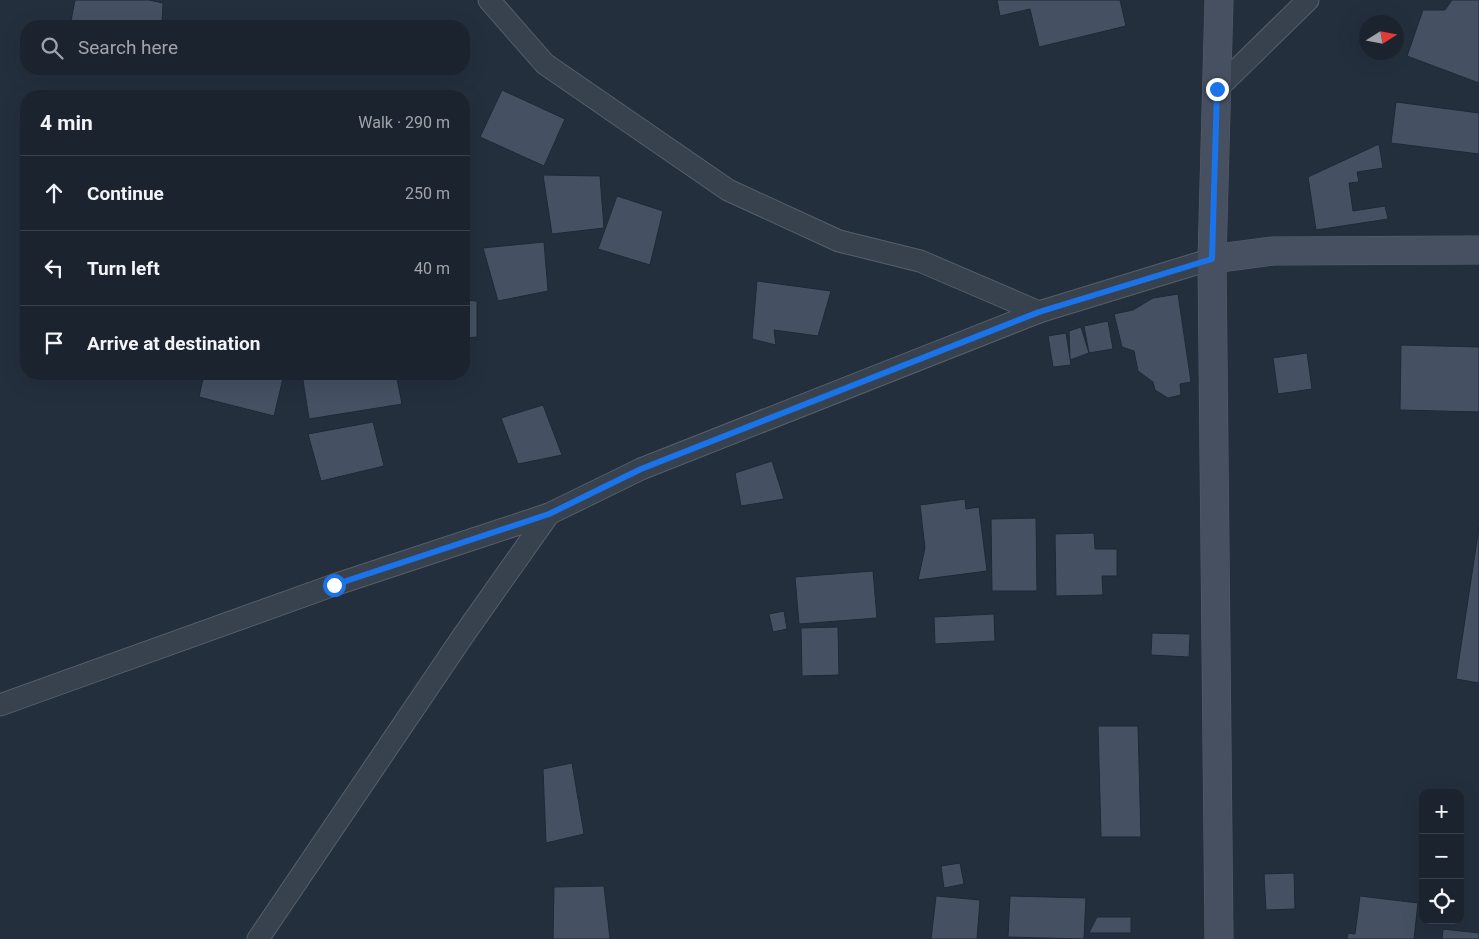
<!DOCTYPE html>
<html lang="en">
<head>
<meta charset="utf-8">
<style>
	body { margin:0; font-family:Roboto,sans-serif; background:#282f3a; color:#f1f3f6 }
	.controls { position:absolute; right:15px; bottom:15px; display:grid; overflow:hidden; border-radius:10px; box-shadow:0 5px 20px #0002 }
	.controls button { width:45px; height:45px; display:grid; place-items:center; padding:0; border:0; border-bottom:1px solid #39404a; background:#1b232e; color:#f1f3f6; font:25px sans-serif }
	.compass { position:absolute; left:1359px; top:15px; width:45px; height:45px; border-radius:50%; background:#1b232e; box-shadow:0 5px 20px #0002; rotate:79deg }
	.stop { position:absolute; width:15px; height:15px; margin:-11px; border:4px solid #1a73e8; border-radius:50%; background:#fff }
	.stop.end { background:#1a73e8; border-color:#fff; box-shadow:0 1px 5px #0008 }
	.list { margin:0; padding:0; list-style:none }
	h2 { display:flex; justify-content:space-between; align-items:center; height:65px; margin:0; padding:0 20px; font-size:21px }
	h2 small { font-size:16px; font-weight:400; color:#a0a4aa }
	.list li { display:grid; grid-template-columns:32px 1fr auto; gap:15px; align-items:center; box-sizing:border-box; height:75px; padding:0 20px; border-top:1px solid #39404a }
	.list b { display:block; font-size:19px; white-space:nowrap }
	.list em { font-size:16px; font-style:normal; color:#a0a4aa }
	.icon { flex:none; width:28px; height:28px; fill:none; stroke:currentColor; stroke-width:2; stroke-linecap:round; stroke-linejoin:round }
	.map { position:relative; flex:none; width:1479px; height:939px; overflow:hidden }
	.search { position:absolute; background:#1b232e; box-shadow:0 5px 20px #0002; left:20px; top:20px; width:450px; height:55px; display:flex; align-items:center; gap:12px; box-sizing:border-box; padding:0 18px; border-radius:20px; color:#a0a4aa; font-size:19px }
	.panel { position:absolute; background:#1b232e; box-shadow:0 5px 20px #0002; left:20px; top:90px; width:450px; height:290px; border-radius:20px }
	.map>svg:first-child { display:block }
	.building { fill:#455162; stroke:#1f2835 }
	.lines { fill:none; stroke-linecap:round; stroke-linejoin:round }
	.street-casing { stroke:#565f6c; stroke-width:23 }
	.secondary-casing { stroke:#565f6c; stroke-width:29 }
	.street { stroke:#38414e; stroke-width:21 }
	.secondary { stroke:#465061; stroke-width:28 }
	.route { stroke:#1a73e8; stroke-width:6 }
</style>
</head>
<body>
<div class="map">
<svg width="1479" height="939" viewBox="0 0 1479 939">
	<rect width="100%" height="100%" fill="#242f3e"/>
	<!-- building -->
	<g class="building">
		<polygon points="75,0 149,0 163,3 162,26 70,26"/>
		<polygon points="997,0 1120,0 1126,26 1039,47 1030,9 1000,16"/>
		<polygon points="1452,0 1479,0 1479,83 1407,56 1423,10 1445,10"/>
		<polygon points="502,90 565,119 544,166 480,137"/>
		<polygon points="1396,102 1479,113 1479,154 1391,143"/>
		<polygon points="1379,144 1383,168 1357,172 1359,182 1349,183 1353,211 1385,206 1388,219 1316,230 1308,177"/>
		<polygon points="543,175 600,176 604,228 552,234"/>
		<polygon points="617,196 663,211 650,265 598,249"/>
		<polygon points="544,242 548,291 498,301 483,248"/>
		<polygon points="757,281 831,291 818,336 774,330 776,345 752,339"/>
		<polygon points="1178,294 1191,382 1180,384 1181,395 1168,398 1155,390 1153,382 1138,371 1134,351 1122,347 1114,314 1133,310 1153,298"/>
		<polygon points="464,300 477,301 477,337 464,338"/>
		<polygon points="1108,321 1113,349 1089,353 1084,326"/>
		<polygon points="1081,327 1089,353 1070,360 1069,331"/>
		<polygon points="1066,333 1071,365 1053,367 1048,336"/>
		<polygon points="1401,345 1479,347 1479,412 1400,410"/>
		<polygon points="1307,353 1312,389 1278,394 1273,358"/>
		<polygon points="204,374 284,374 274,416 199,397"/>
		<polygon points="302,374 396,374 402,404 309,419"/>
		<polygon points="543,405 562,455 518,464 501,418"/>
		<polygon points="373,422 384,466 321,481 308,434"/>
		<polygon points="772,461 784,499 741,506 735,473"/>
		<polygon points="965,499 966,509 979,507 987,571 918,580 925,548 920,505"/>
		<polygon points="1036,518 1037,591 992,591 991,519"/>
		<polygon points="1479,527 1479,683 1456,679"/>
		<polygon points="1094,533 1095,549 1117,549 1117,576 1102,576 1103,595 1056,596 1055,534"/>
		<polygon points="873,571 877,618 799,624 795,577"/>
		<polygon points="784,611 787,629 773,632 769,614"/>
		<polygon points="994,614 995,641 935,644 934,617"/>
		<polygon points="838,627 839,675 802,676 801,628"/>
		<polygon points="1152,633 1190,634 1189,657 1151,655"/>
		<polygon points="1098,726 1138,726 1141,837 1101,837"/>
		<polygon points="572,763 584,834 546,843 543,769"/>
		<polygon points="960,863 964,884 944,888 941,866"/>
		<polygon points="1294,873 1295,909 1266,910 1264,874"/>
		<polygon points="604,886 610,939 553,939 554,887"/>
		<polygon points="936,896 980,900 977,939 931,939"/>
		<polygon points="1010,896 1086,898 1084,939 1008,937"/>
		<polygon points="1360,896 1418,903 1414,939 1347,939 1348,933 1355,934"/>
		<polygon points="1097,917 1131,917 1131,933 1089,933"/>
		<polygon points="1443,929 1479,933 1479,939 1442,939"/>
	</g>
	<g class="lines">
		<defs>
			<g id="street">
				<polyline points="489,0 545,64 728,190 839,241 920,261 1039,312"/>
				<polyline points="1217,89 1308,0"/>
				<polyline points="0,705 334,585 549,514 641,469 1039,312 1212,259"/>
				<polyline points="258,939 463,636 549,514"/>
			</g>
			<g id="secondary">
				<polyline points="1212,259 1273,251 1479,250"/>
				<polyline points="1219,939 1212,259 1219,0"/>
			</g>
		</defs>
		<!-- street casing -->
		<use href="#street" class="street-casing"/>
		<!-- secondary casing -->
		<use href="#secondary" class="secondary-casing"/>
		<!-- street -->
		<use href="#street" class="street"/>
		<!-- secondary -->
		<use href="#secondary" class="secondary"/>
	</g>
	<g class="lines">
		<!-- route -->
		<polyline class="route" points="334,585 549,514 641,469 1039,312 1212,259 1217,89"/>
	</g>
</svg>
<div class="controls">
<button>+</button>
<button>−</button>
<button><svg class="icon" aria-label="locate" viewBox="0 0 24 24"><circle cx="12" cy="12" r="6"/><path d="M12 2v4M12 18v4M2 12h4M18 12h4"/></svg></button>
</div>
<svg class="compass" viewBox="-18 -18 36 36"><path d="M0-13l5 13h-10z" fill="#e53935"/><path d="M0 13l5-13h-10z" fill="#a0a4aa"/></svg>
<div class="stop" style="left:334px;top:585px"></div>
<div class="stop end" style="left:1217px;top:89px"></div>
<div class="search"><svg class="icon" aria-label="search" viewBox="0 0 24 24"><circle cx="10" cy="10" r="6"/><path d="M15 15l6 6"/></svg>Search here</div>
<section class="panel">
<h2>4 min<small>Walk · 290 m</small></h2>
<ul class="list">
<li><svg class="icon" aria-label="ahead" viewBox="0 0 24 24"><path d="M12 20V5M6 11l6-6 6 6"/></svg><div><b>Continue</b></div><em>250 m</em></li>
<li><svg class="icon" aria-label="left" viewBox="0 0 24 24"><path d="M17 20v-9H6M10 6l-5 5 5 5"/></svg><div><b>Turn left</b></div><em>40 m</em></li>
<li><svg class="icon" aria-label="arrive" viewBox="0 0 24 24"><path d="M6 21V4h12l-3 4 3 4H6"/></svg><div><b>Arrive at destination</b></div></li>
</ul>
</section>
</div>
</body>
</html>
